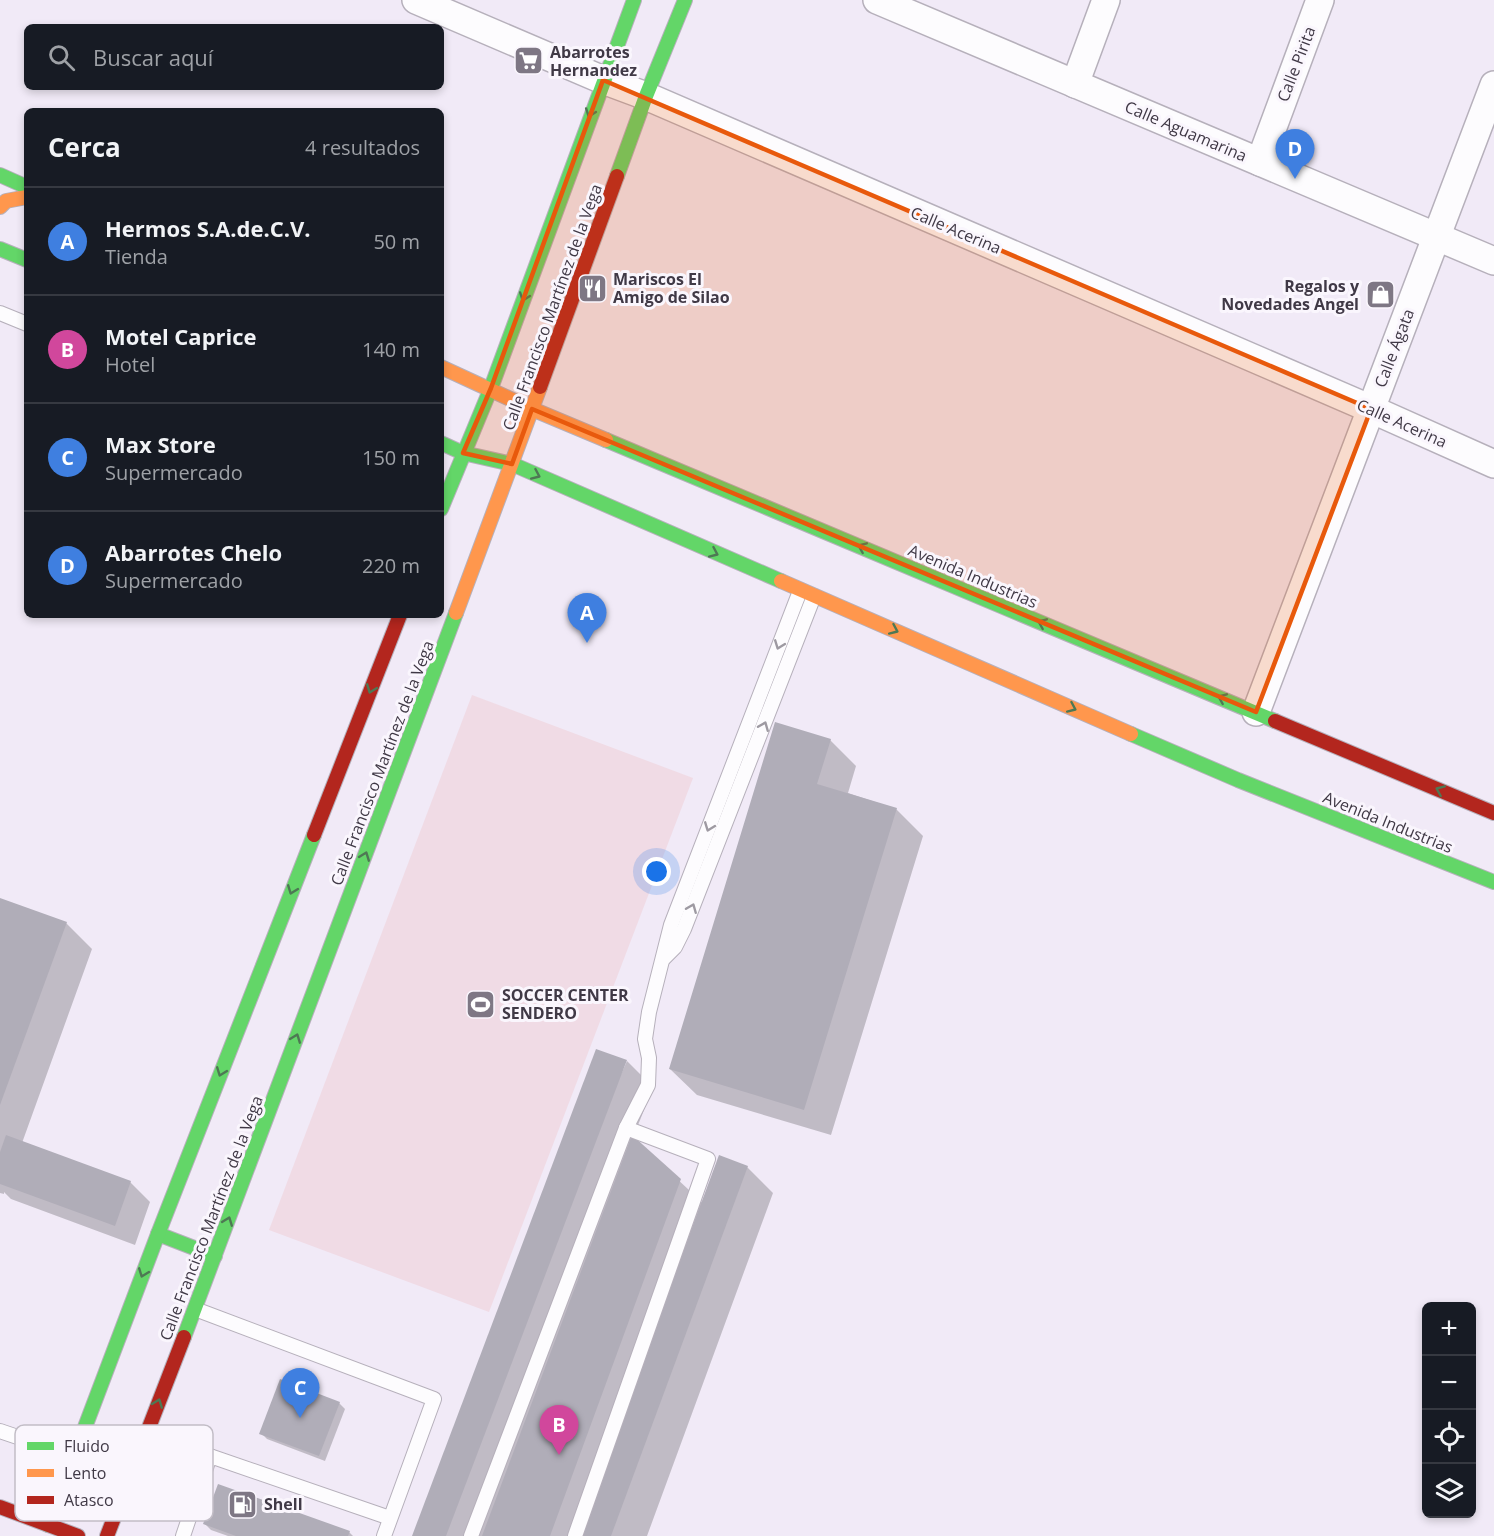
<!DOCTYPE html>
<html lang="es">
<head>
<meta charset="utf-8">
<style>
	body { margin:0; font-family:"Open Sans",sans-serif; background:#20242c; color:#f1f3f6 }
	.controls { position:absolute; right:18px; bottom:18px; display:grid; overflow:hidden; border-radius:9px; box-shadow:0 3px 9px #0003 }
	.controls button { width:54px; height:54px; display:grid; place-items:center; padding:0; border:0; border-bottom:2px solid #363941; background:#171b24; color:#f1f3f6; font:30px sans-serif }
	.you { position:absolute; left:657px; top:872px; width:21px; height:21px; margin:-15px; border:4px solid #fff; border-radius:50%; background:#1a73e8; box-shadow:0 0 0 9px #1a73e833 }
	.badge { display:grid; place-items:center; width:39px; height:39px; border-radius:50%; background:#0b8043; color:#fff; font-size:20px; font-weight:700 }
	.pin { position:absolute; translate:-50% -50px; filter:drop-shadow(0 2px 3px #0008) }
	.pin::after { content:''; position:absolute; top:32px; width:21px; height:18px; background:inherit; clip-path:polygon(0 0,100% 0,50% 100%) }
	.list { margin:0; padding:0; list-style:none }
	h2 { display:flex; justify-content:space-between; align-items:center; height:78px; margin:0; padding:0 24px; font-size:26px }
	h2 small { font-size:20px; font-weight:400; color:#9ea1a6 }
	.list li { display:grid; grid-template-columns:39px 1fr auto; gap:18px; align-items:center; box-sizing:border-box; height:108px; padding:0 24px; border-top:2px solid #363941 }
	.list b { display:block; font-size:22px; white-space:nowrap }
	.list p { margin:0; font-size:20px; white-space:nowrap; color:#9ea1a6 }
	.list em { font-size:20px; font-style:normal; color:#9ea1a6 }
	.icon { flex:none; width:33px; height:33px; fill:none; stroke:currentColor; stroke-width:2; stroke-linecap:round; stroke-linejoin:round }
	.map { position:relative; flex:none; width:1494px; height:1536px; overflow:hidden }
	.search { position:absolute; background:#171b24; box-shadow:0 3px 9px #0003; left:24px; top:24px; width:420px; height:66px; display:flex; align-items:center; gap:15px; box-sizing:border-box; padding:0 21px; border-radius:9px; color:#9ea1a6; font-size:22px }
	.panel { position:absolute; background:#171b24; box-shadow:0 3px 9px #0003; left:24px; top:108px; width:420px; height:510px; border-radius:9px }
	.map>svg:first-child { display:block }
	.garden { fill:#f0dbe5 }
	.shadow { fill:#0003 }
	.building { fill:#b0adb8 }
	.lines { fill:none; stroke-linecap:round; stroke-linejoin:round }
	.lane-casing { stroke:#b6b0bb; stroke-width:16 }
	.street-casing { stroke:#b6b0bb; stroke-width:30 }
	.fast-casing { stroke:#b6b0bb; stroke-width:16 }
	.slow-casing { stroke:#b6b0bb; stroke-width:16 }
	.jam-casing { stroke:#b6b0bb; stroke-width:16 }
	.lane { stroke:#fdfcfe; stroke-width:14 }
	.street { stroke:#fdfcfe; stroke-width:27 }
	.fast { stroke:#63d668; stroke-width:14 }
	.slow { stroke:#ff974d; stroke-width:14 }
	.jam { stroke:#b3261e; stroke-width:14 }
	.oneway { stroke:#4e7854 }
	.oneway2 { stroke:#9e9aa2 }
	.marked { fill:#e8590c; fill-opacity:0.2; stroke:#e8590c; stroke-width:4.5; stroke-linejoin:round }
	.labels { text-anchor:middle; stroke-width:6; stroke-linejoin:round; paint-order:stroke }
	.poi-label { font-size:16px; font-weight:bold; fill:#403946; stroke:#faf6fd; text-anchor:start }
	.street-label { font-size:16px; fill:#403946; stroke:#faf6fd }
	.key { fill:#faf6fd; stroke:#c2bdc6; stroke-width:1.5 }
	.key-label { font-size:16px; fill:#403946 }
</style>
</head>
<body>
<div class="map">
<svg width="1494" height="1536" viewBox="0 0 1494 1536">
	<rect width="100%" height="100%" fill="#f1eaf7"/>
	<!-- garden -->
	<polygon class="garden" points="472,695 693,778 489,1312 269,1230"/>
	<!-- shadow -->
	<g class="shadow">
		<polygon points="830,740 856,766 848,793 896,809 923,836 831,1135 697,1095 670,1069"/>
		<polygon points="0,899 66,923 92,949 22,1143 130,1182 150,1202 135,1245 11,1199 4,1192 4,1194 0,1193"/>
		<polygon points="627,1061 653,1087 633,1138 703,1203 747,1167 773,1193 647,1536 414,1536"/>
		<polygon points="339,1403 345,1409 325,1461 267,1439 261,1433"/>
		<polygon points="205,1524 349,1532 353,1536 228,1536 211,1530"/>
	</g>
	<!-- building -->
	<g class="building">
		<polygon points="775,722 831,739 817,784 897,808 804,1110 669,1069"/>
		<polygon points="0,898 67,922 0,1105"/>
		<polygon points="596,1049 627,1060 446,1536 412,1536"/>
		<polygon points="6,1135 131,1181 115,1226 0,1184 0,1152"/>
		<polygon points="632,1135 681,1179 550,1536 482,1536"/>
		<polygon points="719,1155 748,1166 611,1536 578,1536"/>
		<polygon points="280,1379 340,1402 319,1456 259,1434"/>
		<polygon points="218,1484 350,1531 348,1536 236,1536 203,1524"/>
	</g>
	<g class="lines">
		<defs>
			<g id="lane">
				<polyline points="0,313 27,324"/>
				<polyline points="664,958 675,947 684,929 814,596"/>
				<polyline points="626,1128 648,1085 649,1058 645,1039 649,1012 671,925 800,591"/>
				<polyline points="195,1309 434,1399 384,1536"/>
				<polyline points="149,1429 210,1456"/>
				<polyline points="0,1431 47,1447 127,1485"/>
				<polyline points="183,1536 210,1456 390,1518"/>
				<polyline points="471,1536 626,1128 708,1159 575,1536"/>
			</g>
			<g id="street">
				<polyline points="416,0 603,80 646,96 1371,409 1494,464"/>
				<polyline points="877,0 1494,261"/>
				<polyline points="1075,84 1106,0"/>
				<polyline points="1260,162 1320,0"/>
				<polyline points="1256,712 1494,85"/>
			</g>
			<g id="fast">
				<polyline points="0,175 27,187"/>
				<polyline points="617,176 646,96 685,0"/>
				<polyline points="0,249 27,260"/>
				<polyline points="606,440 1275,721"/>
				<polyline points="441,443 463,453 512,464 781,581"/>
				<polyline points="441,509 491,388 634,0"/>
				<polyline points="1131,734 1238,780 1494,882"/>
				<polyline points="158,1234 215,1256"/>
				<polyline points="184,1337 456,613"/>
				<polyline points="48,1525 158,1234 314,835"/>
			</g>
			<g id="slow">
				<polyline points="0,207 6,201 27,197"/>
				<polyline points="441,367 532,409 606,440"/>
				<polyline points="781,581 1131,734"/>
				<polyline points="456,613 540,387"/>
			</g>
			<g id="jam">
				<polyline points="540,387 617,176"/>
				<polyline points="1275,721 1494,813"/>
				<polyline points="314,835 400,615"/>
				<polyline points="0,1507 78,1536"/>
				<polyline points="107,1536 184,1337"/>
			</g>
		</defs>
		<!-- lane casing -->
		<use href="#lane" class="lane-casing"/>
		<!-- street casing -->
		<use href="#street" class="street-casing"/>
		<!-- fast casing -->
		<use href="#fast" class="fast-casing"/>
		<!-- slow casing -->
		<use href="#slow" class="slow-casing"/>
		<!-- jam casing -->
		<use href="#jam" class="jam-casing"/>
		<!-- lane -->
		<use href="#lane" class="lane"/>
		<!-- street -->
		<use href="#street" class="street"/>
		<!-- fast -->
		<use href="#fast" class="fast"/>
		<!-- slow -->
		<use href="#slow" class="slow"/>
		<!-- jam -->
		<use href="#jam" class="jam"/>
	</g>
	<!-- one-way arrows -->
	<defs><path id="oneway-chevron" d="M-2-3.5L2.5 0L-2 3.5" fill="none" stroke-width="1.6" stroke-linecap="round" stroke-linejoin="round" transform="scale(1.5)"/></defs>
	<g class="oneway">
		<use href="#oneway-chevron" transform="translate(590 113) rotate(110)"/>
		<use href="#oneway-chevron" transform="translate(524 297) rotate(110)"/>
		<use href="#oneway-chevron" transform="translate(536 475) rotate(24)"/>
		<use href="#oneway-chevron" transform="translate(862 547) rotate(-157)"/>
		<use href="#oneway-chevron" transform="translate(714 553) rotate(24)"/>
		<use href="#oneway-chevron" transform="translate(1042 623) rotate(-157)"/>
		<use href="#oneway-chevron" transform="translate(894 630) rotate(24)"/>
		<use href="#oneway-chevron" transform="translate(371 689) rotate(111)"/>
		<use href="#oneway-chevron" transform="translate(1222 698) rotate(-157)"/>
		<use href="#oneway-chevron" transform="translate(1072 708) rotate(24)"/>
		<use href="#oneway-chevron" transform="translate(1440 790) rotate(-157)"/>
		<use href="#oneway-chevron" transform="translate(365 856) rotate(-69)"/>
		<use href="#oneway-chevron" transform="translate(292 890) rotate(111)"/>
		<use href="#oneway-chevron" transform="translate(296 1038) rotate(-69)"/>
		<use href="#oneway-chevron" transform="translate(221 1072) rotate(111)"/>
		<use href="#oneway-chevron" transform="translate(228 1221) rotate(-69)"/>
		<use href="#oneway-chevron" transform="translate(143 1273) rotate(111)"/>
		<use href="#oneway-chevron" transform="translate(158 1403) rotate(-69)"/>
	</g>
	<g class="oneway2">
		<use href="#oneway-chevron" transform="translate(779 645) rotate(111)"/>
		<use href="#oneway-chevron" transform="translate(764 726) rotate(-68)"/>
		<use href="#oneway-chevron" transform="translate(709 827) rotate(111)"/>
		<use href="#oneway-chevron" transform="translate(692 908) rotate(-68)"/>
	</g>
	<!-- marked area -->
	<path class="marked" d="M603,80L1371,409L1256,712L532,409L512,464L463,453L491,388Z"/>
	<!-- icons -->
	<defs>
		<symbol id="supermarket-square" viewBox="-11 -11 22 22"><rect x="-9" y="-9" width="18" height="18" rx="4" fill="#7e7784" stroke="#faf6fd"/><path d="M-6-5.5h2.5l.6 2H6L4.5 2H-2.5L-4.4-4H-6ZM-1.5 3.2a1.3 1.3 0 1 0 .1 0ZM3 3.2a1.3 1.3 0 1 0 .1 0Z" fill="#fff"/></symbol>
		<symbol id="restaurant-square" viewBox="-11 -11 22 22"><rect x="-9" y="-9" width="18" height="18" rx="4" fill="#7e7784" stroke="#faf6fd"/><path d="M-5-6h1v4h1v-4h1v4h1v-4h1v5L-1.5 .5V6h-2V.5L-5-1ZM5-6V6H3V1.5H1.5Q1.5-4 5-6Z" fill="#fff"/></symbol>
		<symbol id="shop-square" viewBox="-11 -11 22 22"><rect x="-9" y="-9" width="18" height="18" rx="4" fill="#7e7784" stroke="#faf6fd"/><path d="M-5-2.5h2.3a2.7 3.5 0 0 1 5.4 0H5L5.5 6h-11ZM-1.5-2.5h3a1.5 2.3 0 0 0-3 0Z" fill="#fff"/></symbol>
		<symbol id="stadium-square" viewBox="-11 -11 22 22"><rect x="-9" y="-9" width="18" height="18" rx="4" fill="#7e7784" stroke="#faf6fd"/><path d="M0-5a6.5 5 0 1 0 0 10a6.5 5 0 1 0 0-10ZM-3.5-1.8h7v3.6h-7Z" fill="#fff"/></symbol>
		<symbol id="fuel-square" viewBox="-11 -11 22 22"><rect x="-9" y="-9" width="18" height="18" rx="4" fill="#7e7784" stroke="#faf6fd"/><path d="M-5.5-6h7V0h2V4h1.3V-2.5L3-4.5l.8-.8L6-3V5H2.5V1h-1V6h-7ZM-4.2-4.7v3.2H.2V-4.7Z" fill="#fff"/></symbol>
	</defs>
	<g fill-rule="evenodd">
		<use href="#supermarket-square" x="512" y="44" width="33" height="33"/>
		<use href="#restaurant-square" x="576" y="272" width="33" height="33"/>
		<use href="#shop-square" x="1364" y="278" width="33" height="33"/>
		<use href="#stadium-square" x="464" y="988" width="33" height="33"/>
		<use href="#fuel-square" x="226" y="1488" width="33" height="33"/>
	</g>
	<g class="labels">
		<!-- poi labels -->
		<g class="poi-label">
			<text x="550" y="58">Abarrotes<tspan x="550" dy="18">Hernandez</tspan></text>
			<text x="613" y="285">Mariscos El<tspan x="613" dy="18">Amigo de Silao</tspan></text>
			<text x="1359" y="292" text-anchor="end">Regalos y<tspan x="1359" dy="18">Novedades Angel</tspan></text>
			<text x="502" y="1001">SOCCER CENTER<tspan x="502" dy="18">SENDERO</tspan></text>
			<text x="264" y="1510">Shell</text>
		</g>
		<!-- street labels -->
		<g class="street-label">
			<text transform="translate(1296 64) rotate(-69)" y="6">Calle Pirita</text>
			<text transform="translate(1186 131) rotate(23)" y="6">Calle Aguamarina</text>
			<text transform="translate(956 230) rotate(23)" y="6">Calle Acerina</text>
			<text transform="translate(552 307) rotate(-70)" y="6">Calle Francisco Martínez de la Vega</text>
			<text transform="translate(1394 348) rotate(-69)" y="6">Calle Ágata</text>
			<text transform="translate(1402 423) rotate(24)" y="6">Calle Acerina</text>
			<text transform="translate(973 576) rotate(23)" y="6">Avenida Industrias</text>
			<text transform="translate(382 763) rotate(-69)" y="6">Calle Francisco Martínez de la Vega</text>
			<text transform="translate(1388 822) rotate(22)" y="6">Avenida Industrias</text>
			<text transform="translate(211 1218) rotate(-69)" y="6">Calle Francisco Martínez de la Vega</text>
		</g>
	</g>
	<!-- legend -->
	<rect x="15" y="1425" width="198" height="96" rx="9" class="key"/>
	<rect x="27" y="1442" width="27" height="8" fill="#63d668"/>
	<rect x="27" y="1469" width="27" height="8" fill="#ff974d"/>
	<rect x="27" y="1496" width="27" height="8" fill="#b3261e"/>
	<g class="key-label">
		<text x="64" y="1452">Fluido</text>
		<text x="64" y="1479">Lento</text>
		<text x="64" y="1506">Atasco</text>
	</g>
</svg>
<div class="controls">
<button>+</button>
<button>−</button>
<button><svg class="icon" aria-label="locate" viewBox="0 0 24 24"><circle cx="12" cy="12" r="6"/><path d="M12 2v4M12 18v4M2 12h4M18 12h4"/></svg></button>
<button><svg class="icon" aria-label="layers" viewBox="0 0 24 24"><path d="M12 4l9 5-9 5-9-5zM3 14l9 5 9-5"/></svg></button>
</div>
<div class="you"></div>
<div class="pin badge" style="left:587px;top:643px;background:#3f7fe0">A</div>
<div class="pin badge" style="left:559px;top:1455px;background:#d1479c">B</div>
<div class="pin badge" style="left:300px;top:1418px;background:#3f7fe0">C</div>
<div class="pin badge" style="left:1295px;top:179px;background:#3f7fe0">D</div>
<div class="search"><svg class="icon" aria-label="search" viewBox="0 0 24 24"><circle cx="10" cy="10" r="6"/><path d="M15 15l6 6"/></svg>Buscar aquí</div>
<section class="panel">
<h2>Cerca<small>4 resultados</small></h2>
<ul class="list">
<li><span class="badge" style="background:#3f7fe0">A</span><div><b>Hermos S.A.de.C.V.</b><p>Tienda</p></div><em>50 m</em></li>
<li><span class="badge" style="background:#d1479c">B</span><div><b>Motel Caprice</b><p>Hotel</p></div><em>140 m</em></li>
<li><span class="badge" style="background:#3f7fe0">C</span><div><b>Max Store</b><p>Supermercado</p></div><em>150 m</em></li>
<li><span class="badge" style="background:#3f7fe0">D</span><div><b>Abarrotes Chelo</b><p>Supermercado</p></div><em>220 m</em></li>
</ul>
</section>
</div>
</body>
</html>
